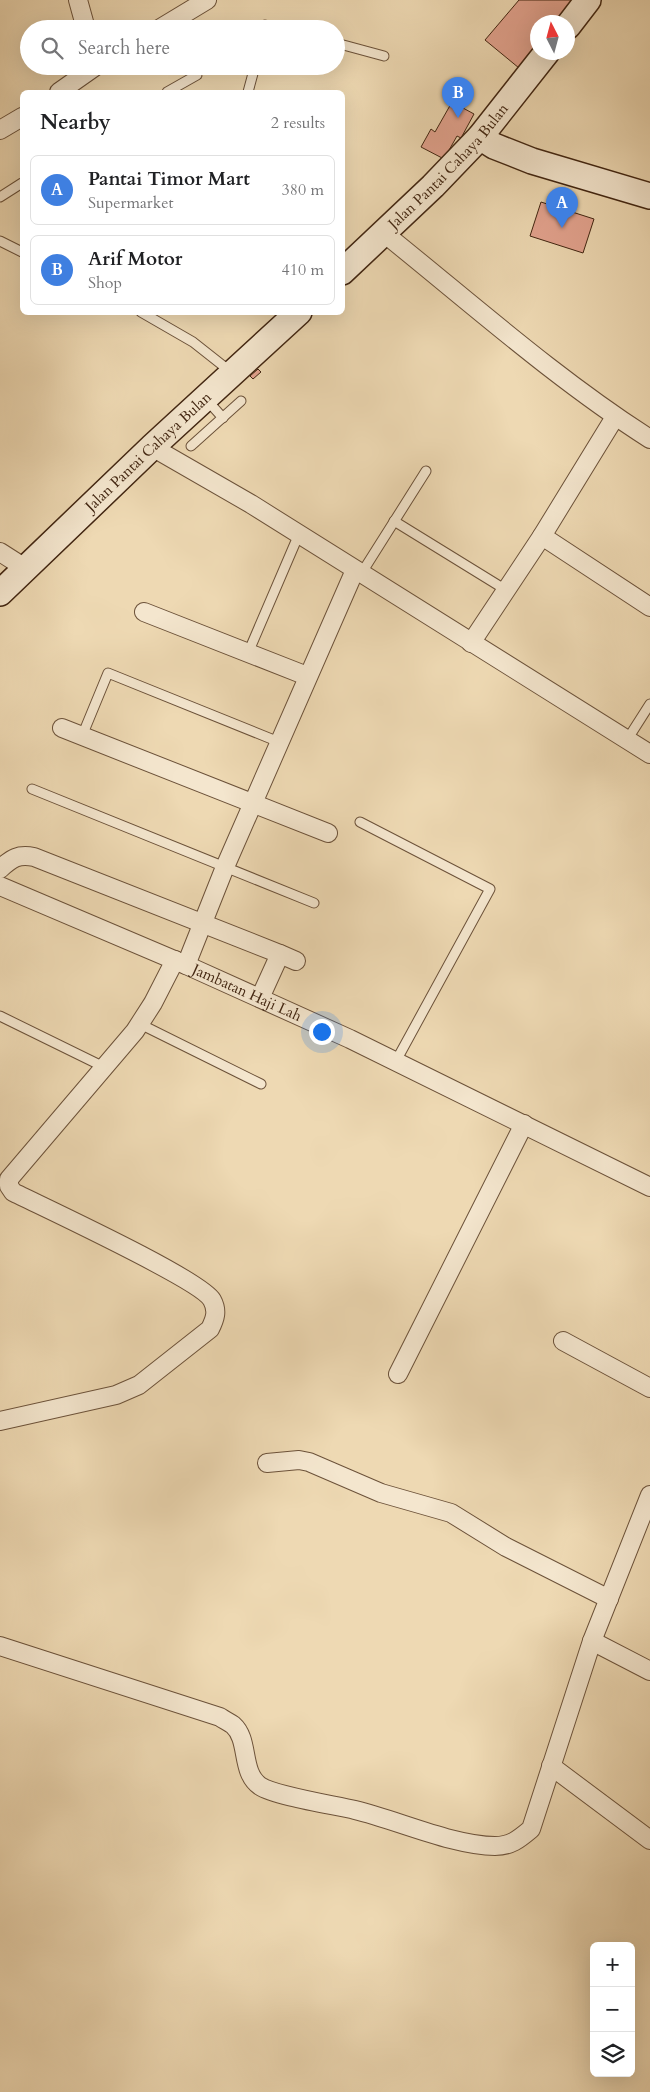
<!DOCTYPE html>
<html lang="en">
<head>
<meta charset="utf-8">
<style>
	body { margin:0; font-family:Cardo,serif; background:#f2f2f2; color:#202124 }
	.controls { position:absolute; right:15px; bottom:15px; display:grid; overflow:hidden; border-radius:8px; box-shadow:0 5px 20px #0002 }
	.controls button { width:45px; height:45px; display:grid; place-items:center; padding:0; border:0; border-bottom:1px solid #e0e0e0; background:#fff; color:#202124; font:25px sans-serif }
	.compass { position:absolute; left:530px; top:15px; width:45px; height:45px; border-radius:50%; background:#fff; box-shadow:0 5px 20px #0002; rotate:354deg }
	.you { position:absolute; left:321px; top:1031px; width:18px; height:18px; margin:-12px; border:4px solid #fff; border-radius:50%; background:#1a73e8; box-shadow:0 0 0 8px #1a73e833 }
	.badge { display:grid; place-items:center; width:32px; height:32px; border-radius:50%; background:#7c3aed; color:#fff; font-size:16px; font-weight:700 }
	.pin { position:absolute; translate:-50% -41px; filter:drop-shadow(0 1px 2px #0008) }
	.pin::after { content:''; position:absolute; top:26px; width:18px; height:15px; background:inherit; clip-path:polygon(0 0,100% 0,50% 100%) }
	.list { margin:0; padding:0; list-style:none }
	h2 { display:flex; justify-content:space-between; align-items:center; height:65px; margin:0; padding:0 20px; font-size:21px }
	h2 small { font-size:16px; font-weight:400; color:#757577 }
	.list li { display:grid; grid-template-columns:32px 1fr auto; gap:15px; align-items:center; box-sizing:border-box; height:70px; margin:0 10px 10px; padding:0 10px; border:1px solid #e0e0e0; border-radius:8px }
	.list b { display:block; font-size:19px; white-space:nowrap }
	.list p { margin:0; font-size:16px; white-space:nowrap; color:#757577 }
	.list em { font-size:16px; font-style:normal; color:#757577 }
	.icon { flex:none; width:28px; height:28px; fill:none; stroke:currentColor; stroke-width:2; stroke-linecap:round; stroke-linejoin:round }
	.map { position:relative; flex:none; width:650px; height:2092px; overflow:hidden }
	.search { position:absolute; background:#fff; box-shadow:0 5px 20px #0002; left:20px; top:20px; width:325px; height:55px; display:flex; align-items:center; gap:12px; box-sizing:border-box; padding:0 18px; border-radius:28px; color:#757577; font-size:19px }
	.panel { position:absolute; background:#fff; box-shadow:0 5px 20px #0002; left:20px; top:90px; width:325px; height:225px; border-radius:8px }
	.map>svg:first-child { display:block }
	.building { fill:#e3a38f; stroke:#412511 }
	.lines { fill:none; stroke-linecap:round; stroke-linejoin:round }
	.lane-casing { stroke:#6c523a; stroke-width:11 }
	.street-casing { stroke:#6c523a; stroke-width:20 }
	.secondary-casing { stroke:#412511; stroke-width:28 }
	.lane { stroke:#f4e6ce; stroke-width:9 }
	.street { stroke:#f4e6ce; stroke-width:18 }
	.secondary { stroke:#f4e6ce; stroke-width:25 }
	.labels { text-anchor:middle; stroke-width:4.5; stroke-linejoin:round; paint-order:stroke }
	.street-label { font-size:15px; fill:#412511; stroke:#f4e6ce }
</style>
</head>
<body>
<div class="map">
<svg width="650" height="2092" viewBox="0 0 650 2092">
	<rect width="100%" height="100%" fill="#eed9b3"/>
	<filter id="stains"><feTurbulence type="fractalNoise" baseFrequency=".004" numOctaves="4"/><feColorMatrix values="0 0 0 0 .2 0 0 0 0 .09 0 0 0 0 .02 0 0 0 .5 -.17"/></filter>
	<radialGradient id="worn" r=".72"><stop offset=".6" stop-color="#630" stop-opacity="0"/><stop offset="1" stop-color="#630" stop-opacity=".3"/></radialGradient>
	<!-- building -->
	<g class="building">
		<polygon points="519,0 576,0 557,22 538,22 538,46 519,68 485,40"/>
		<polygon points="452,102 474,114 461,138 457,136 444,159 421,147 431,129 435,132"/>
		<polygon points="541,202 594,219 583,253 530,236"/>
		<polygon points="258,369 261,372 253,379 250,376"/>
	</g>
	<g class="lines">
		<defs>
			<g id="lane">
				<polyline points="264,29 265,25 280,29"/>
				<polyline points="336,43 384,56"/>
				<polyline points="167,92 197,75"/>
				<polyline points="248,92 255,66"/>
				<polyline points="0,197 22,183"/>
				<polyline points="0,241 22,252"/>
				<polyline points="141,312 193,342 231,372"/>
				<polyline points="206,399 223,418"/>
				<polyline points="191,446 241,401"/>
				<polyline points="394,521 506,590"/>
				<polyline points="361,574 426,471"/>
				<polyline points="248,653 299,534"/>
				<polyline points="82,736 108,673 279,742"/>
				<polyline points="627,740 650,704"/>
				<polyline points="32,789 314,903"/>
				<polyline points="360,822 490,889 396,1061"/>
				<polyline points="0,1016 106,1068"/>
				<polyline points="140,1024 261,1084"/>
			</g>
			<g id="street">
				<polyline points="78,0 86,29"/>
				<polyline points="159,29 207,0"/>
				<polyline points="59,92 96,66"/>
				<polyline points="0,130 22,117"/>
				<path d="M385,234C471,303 556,379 650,439"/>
				<polyline points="152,447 251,504 650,754"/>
				<polyline points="542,536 650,607"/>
				<polyline points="0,552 25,568"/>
				<polyline points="144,612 307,676"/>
				<polyline points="471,643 542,536 615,417"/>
				<polyline points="62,728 328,833"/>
				<path d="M0,869C12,858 18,854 34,857L280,954L260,998"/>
				<path id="s1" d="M0,886L186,965L350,1039L650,1187"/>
				<polyline points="280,954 296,961"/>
				<polyline points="186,965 225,867 355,570"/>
				<polyline points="563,1341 650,1388"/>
				<polyline points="398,1374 524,1124"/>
				<path d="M0,1421L116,1395L139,1385L210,1329C215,1319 218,1311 212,1300C201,1280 43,1207 13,1192L9,1186V1179L135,1031L153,1003L175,960"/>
				<polyline points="267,1463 299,1460 309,1462 381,1493 451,1513 506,1547 609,1599"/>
				<polyline points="592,1641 650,1671"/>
				<path d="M0,1646L220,1717C224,1720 229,1722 233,1725C250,1740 240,1772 260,1786C275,1796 334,1805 355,1810C397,1820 454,1846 495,1846C511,1846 519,1839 531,1829L592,1641L650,1495"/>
				<polyline points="551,1766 650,1840"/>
			</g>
			<g id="secondary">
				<polyline points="568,26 588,0"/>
				<polyline points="480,137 494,146 532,161 650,196"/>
				<path id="s2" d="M342,272L433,186L480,137L547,52"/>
				<path id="s3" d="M0,593L152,447L299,312"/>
			</g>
		</defs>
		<!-- lane casing -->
		<use href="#lane" class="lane-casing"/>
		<!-- street casing -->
		<use href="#street" class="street-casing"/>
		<!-- secondary casing -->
		<use href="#secondary" class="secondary-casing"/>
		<!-- lane -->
		<use href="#lane" class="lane"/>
		<!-- street -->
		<use href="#street" class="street"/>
		<!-- secondary -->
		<use href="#secondary" class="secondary"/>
	</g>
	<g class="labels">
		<!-- street labels -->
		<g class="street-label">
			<text dy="5" stroke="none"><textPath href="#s2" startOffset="150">Jalan Pantai Cahaya Bulan</textPath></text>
			<text dy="5" stroke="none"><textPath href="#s3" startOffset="205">Jalan Pantai Cahaya Bulan</textPath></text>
			<text dy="5" stroke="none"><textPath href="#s1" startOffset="269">Jambatan Haji Lah</textPath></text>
		</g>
	</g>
	<rect width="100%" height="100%" filter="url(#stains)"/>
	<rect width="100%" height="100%" fill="url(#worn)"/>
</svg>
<div class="controls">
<button>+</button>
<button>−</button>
<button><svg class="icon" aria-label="layers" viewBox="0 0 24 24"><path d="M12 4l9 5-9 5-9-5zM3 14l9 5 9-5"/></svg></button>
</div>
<svg class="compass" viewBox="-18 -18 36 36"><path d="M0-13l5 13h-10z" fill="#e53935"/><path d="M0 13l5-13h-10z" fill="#757577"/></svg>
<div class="you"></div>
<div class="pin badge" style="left:562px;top:228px;background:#3f7fe0">A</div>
<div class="pin badge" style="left:458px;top:118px;background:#3f7fe0">B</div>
<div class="search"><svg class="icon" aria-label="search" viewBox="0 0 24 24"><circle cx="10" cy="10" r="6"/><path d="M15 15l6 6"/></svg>Search here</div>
<section class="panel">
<h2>Nearby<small>2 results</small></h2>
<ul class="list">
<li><span class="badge" style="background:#3f7fe0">A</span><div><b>Pantai Timor Mart</b><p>Supermarket</p></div><em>380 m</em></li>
<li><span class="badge" style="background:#3f7fe0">B</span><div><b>Arif Motor</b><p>Shop</p></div><em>410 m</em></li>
</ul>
</section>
</div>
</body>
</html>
